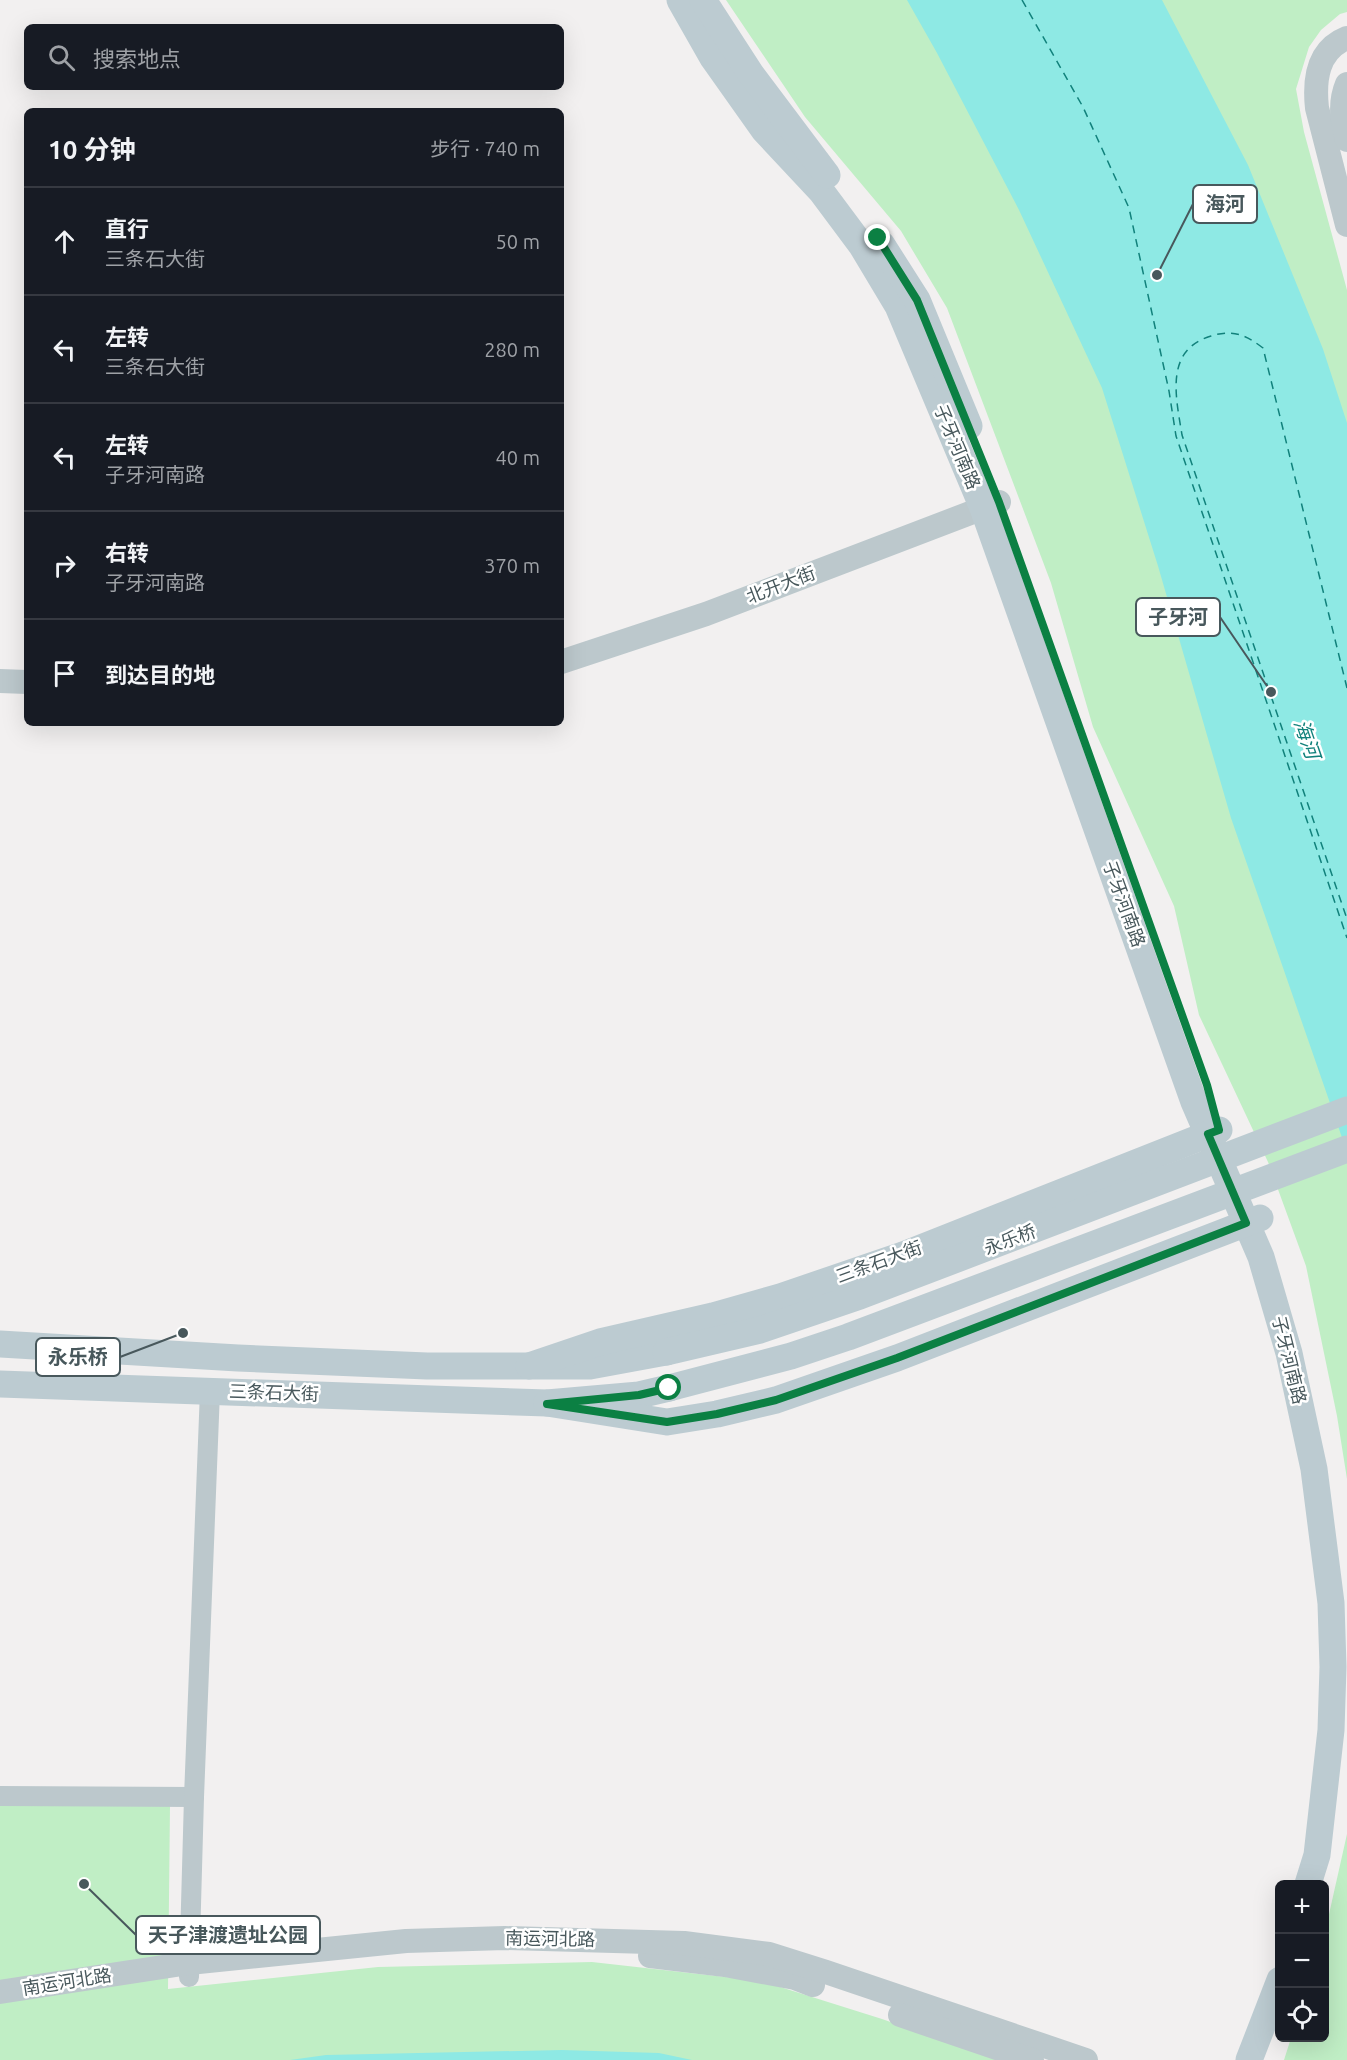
<!DOCTYPE html>
<html lang="zh">
<head>
<meta charset="utf-8">
<style>
	body { margin:0; font-family:Ubuntu,"Noto Sans SC",sans-serif; background:#20242c; color:#f1f3f6 }
	.controls { position:absolute; right:18px; bottom:18px; display:grid; overflow:hidden; border-radius:9px; box-shadow:0 6px 24px #0002 }
	.controls button { width:54px; height:54px; display:grid; place-items:center; padding:0; border:0; border-bottom:2px solid #363941; background:#171b24; color:#f1f3f6; font:30px sans-serif }
	.stop { position:absolute; width:18px; height:18px; margin:-14px; border:4px solid #0b8043; border-radius:50%; background:#fff }
	.stop.end { background:#0b8043; border-color:#fff; box-shadow:0 2px 6px #0008 }
	.list { margin:0; padding:0; list-style:none }
	h2 { display:flex; justify-content:space-between; align-items:center; height:78px; margin:0; padding:0 24px; font-size:26px }
	h2 small { font-size:20px; font-weight:400; color:#9ea1a6 }
	.list li { display:grid; grid-template-columns:39px 1fr auto; gap:18px; align-items:center; box-sizing:border-box; height:108px; padding:0 24px; border-top:2px solid #363941 }
	.list b { display:block; font-size:22px; white-space:nowrap }
	.list p { margin:0; font-size:20px; white-space:nowrap; color:#9ea1a6 }
	.list em { font-size:20px; font-style:normal; color:#9ea1a6 }
	.icon { flex:none; width:33px; height:33px; fill:none; stroke:currentColor; stroke-width:2; stroke-linecap:round; stroke-linejoin:round }
	.map { position:relative; flex:none; width:1347px; height:2060px; overflow:hidden }
	.search { position:absolute; background:#171b24; box-shadow:0 6px 24px #0002; left:24px; top:24px; width:540px; height:66px; display:flex; align-items:center; gap:15px; box-sizing:border-box; padding:0 21px; border-radius:9px; color:#9ea1a6; font-size:22px }
	.panel { position:absolute; background:#171b24; box-shadow:0 6px 24px #0002; left:24px; top:108px; width:540px; height:618px; border-radius:9px }
	.map>svg:first-child { display:block }
	.green { fill:#c0eec5 }
	.water { fill:#8ee9e4 }
	.lines { fill:none; stroke-linecap:round; stroke-linejoin:round }
	.ferry { stroke:#11817b; stroke-width:1.5; stroke-dasharray:8 6; stroke-linecap:butt }
	.minor { stroke:#bcc8cc; stroke-width:20 }
	.tertiary { stroke:#bcc8cc; stroke-width:24 }
	.secondary { stroke:#bccbd1; stroke-width:27 }
	.secondary-bridge { stroke:#bccbd1; stroke-width:27 }
	.route { stroke:#0b8043; stroke-width:8 }
	.labels { text-anchor:middle; stroke-width:5; stroke-linejoin:round; paint-order:stroke }
	.street-label { font-size:18px; fill:#48585c; stroke:#fff }
	.water-label { font-size:20px; font-style:italic; fill:#11817b; stroke:#fff }
	.leader { fill:none; stroke:#48585c; stroke-width:2 }
	.callout-dot { fill:#48585c; stroke:#fff; stroke-width:2 }
	.callout { fill:#fff; stroke:#48585c; stroke-width:2 }
	.callout-label { font-size:20px; text-anchor:middle; font-weight:bold; fill:#48585c }
</style>
</head>
<body>
<div class="map">
<svg width="1347" height="2060" viewBox="0 0 1347 2060">
	<rect width="100%" height="100%" fill="#f2f0f0"/>
	<!-- green -->
	<g class="green">
		<polygon points="726,0 1347,0 1347,12 1340,14 1321,30 1309,47 1296,89 1304,132 1347,290 1347,1479 1337,1416 1306,1266 1268,1162 1199,1015 1174,906 1093,727 1051,583 947,308 901,231 805,117"/>
		<polygon points="0,1803 170,1806 168,1989 378,1967 592,1962 761,1981 882,2019 999,2060 0,2060"/>
		<polygon points="1347,1834 1347,2060 1284,2060 1291,2038 1324,2038 1325,1932"/>
	</g>
	<!-- water -->
	<g class="water">
		<polygon points="907,0 1162,0 1248,165 1323,349 1347,423 1347,1152 1231,818 1158,566 1102,388 1019,210 937,53"/>
		<polygon points="562,2050 659,2053 692,2060 290,2060 326,2055"/>
	</g>
	<g class="lines">
		<!-- ferry -->
		<g class="ferry">
			<polyline points="1022,0 1083,107 1129,208 1169,391 1176,436 1347,938"/>
			<path d="M1347,688L1263,348C1246,335 1233,329 1211,336C1164,350 1176,397 1182,435L1347,919"/>
		</g>
		<!-- minor -->
		<g class="minor">
			<polyline points="0,1796 194,1797"/>
			<polyline points="189,1977 194,1797 210,1391"/>
		</g>
		<!-- tertiary -->
		<g class="tertiary">
			<path d="M1347,38C1317,50 1314,80 1317,108L1347,225"/>
			<path d="M1347,84C1339,103 1342,121 1347,140"/>
			<polyline points="561,662 706,614 999,502"/>
			<polyline points="0,681 27,682"/>
			<polyline points="650,1956 725,1965 795,1978 813,1985"/>
			<polyline points="0,1992 189,1963 406,1941 505,1938 684,1943 769,1954 826,1972 1086,2060"/>
			<polyline points="900,2015 1032,2060"/>
		</g>
		<!-- secondary -->
		<g class="secondary">
			<polyline points="680,0 713,58 764,130 821,191 862,246 898,306 983,508 1194,1102 1261,1257 1289,1353 1314,1469 1331,1603 1333,1667 1331,1730 1317,1855 1308,1884"/>
			<polyline points="703,0 751,74 827,175"/>
			<polyline points="882,245 917,300 969,426"/>
			<polyline points="0,1344 238,1358 427,1366 590,1366 666,1352"/>
			<polyline points="529,1366 600,1342 713,1316 780,1297 903,1255 1219,1130"/>
			<polyline points="0,1384 547,1403 639,1395 669,1388"/>
			<polyline points="547,1403 667,1422 717,1414 776,1400 897,1358 1260,1218"/>
			<polyline points="1249,2060 1280,1980"/>
		</g>
		<!-- secondary-bridge -->
		<g class="secondary-bridge">
			<polyline points="666,1352 760,1330 860,1296 1347,1110"/>
			<polyline points="669,1388 791,1356 848,1337 1347,1149"/>
		</g>
	</g>
	<g class="lines">
		<!-- route -->
		<polyline class="route" points="669,1388 639,1395 547,1404 667,1422 717,1414 776,1400 897,1358 1246,1223 1208,1134 1219,1130 1207,1085 999,502 917,300 878,238"/>
	</g>
	<g class="labels">
		<!-- street labels -->
		<g class="street-label">
			<text transform="translate(957 447) rotate(67)" y="6">子牙河南路</text>
			<text transform="translate(781 585) rotate(-21)" y="6">北开大街</text>
			<text transform="translate(1124 904) rotate(70)" y="6">子牙河南路</text>
			<text transform="translate(1010 1240) rotate(-21)" y="6">永乐桥</text>
			<text transform="translate(879 1262) rotate(-20)" y="6">三条石大街</text>
			<text transform="translate(1289 1360) rotate(76)" y="6">子牙河南路</text>
			<text transform="translate(274 1393) rotate(2)" y="6">三条石大街</text>
			<text transform="translate(550 1939) rotate(1)" y="6">南运河北路</text>
			<text transform="translate(67 1982) rotate(-9)" y="6">南运河北路</text>
		</g>
		<!-- water labels -->
		<g class="water-label">
			<text transform="translate(1307 739) rotate(71)" y="7">海河</text>
		</g>
	</g>
	<!-- callouts -->
	<path class="leader" d="M1157 275L1193 204M1271 692L1220 617M183 1333L120 1357M84 1884L136 1935"/>
	<g class="callout-dot">
		<circle cx="1157" cy="275" r="6"/>
		<circle cx="1271" cy="692" r="6"/>
		<circle cx="183" cy="1333" r="6"/>
		<circle cx="84" cy="1884" r="6"/>
	</g>
	<g class="callout">
		<rect x="1193" y="185" width="64" height="38" rx="6"/>
		<rect x="1136" y="598" width="84" height="38" rx="6"/>
		<rect x="36" y="1338" width="84" height="38" rx="6"/>
		<rect x="136" y="1916" width="184" height="38" rx="6"/>
	</g>
	<g class="callout-label">
		<text x="1225" y="211">海河</text>
		<text x="1178" y="624">子牙河</text>
		<text x="78" y="1364">永乐桥</text>
		<text x="228" y="1942">天子津渡遗址公园</text>
	</g>
</svg>
<div class="controls">
<button>+</button>
<button>−</button>
<button><svg class="icon" aria-label="locate" viewBox="0 0 24 24"><circle cx="12" cy="12" r="6"/><path d="M12 2v4M12 18v4M2 12h4M18 12h4"/></svg></button>
</div>
<div class="stop" style="left:669px;top:1388px"></div>
<div class="stop end" style="left:878px;top:238px"></div>
<div class="search"><svg class="icon" aria-label="search" viewBox="0 0 24 24"><circle cx="10" cy="10" r="6"/><path d="M15 15l6 6"/></svg>搜索地点</div>
<section class="panel">
<h2>10 分钟<small>步行 · 740 m</small></h2>
<ul class="list">
<li><svg class="icon" aria-label="ahead" viewBox="0 0 24 24"><path d="M12 20V5M6 11l6-6 6 6"/></svg><div><b>直行</b><p>三条石大街</p></div><em>50 m</em></li>
<li><svg class="icon" aria-label="left" viewBox="0 0 24 24"><path d="M17 20v-9H6M10 6l-5 5 5 5"/></svg><div><b>左转</b><p>三条石大街</p></div><em>280 m</em></li>
<li><svg class="icon" aria-label="left" viewBox="0 0 24 24"><path d="M17 20v-9H6M10 6l-5 5 5 5"/></svg><div><b>左转</b><p>子牙河南路</p></div><em>40 m</em></li>
<li><svg class="icon" aria-label="right" viewBox="0 0 24 24"><path d="M7 20v-9h11M14 6l5 5-5 5"/></svg><div><b>右转</b><p>子牙河南路</p></div><em>370 m</em></li>
<li><svg class="icon" aria-label="arrive" viewBox="0 0 24 24"><path d="M6 21V4h12l-3 4 3 4H6"/></svg><div><b>到达目的地</b></div></li>
</ul>
</section>
</div>
</body>
</html>
